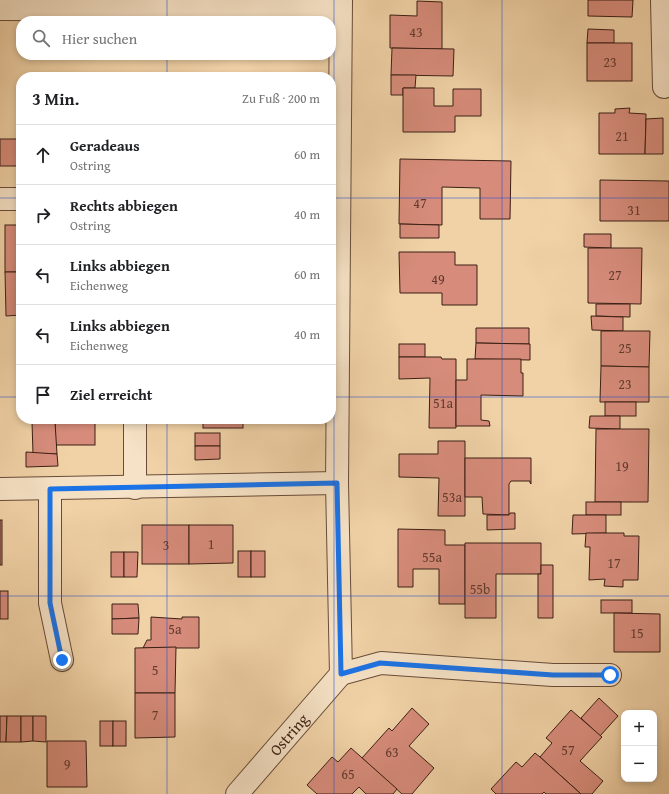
<!DOCTYPE html>
<html lang="de">
<head>
<meta charset="utf-8">
<style>
	body { margin:0; font-family:"Gentium Book Plus",serif; background:#f6f6f6; color:#202124 }
	.controls { position:absolute; right:12px; bottom:12px; display:grid; overflow:hidden; border-radius:8px; box-shadow:0 2px 6px #0003 }
	.controls button { width:36px; height:36px; display:grid; place-items:center; padding:0; border:0; border-bottom:1px solid #e0e0e0; background:#fff; color:#202124; font:20px sans-serif }
	.stop { position:absolute; width:12px; height:12px; margin:-9px; border:3px solid #1a73e8; border-radius:50%; background:#fff }
	.stop.end { background:#1a73e8; border-color:#fff; box-shadow:0 1px 4px #0008 }
	.list { margin:0; padding:0; list-style:none }
	h2 { display:flex; justify-content:space-between; align-items:center; height:52px; margin:0; padding:0 16px; font-size:17px }
	h2 small { font-size:13px; font-weight:400; color:#757577 }
	.list li { display:grid; grid-template-columns:26px 1fr auto; gap:12px; align-items:center; box-sizing:border-box; height:60px; padding:0 16px; border-top:1px solid #e0e0e0 }
	.list b { display:block; font-size:15px; white-space:nowrap }
	.list p { margin:0; font-size:13px; white-space:nowrap; color:#757577 }
	.list em { font-size:13px; font-style:normal; color:#757577 }
	.icon { flex:none; width:22px; height:22px; fill:none; stroke:currentColor; stroke-width:2; stroke-linecap:round; stroke-linejoin:round }
	.map { position:relative; flex:none; width:669px; height:794px; overflow:hidden }
	.search { position:absolute; background:#fff; box-shadow:0 2px 6px #0003; left:16px; top:16px; width:320px; height:44px; display:flex; align-items:center; gap:10px; box-sizing:border-box; padding:0 14px; border-radius:16px; color:#757577; font-size:15px }
	.panel { position:absolute; background:#fff; box-shadow:0 2px 6px #0003; left:16px; top:72px; width:320px; height:352px; border-radius:16px }
	.map>svg:first-child { display:block }
	.building { fill:#d78c7b; stroke:#3b1f14 }
	.lines { fill:none; stroke-linecap:round; stroke-linejoin:round }
	.street-casing { stroke:#684c39; stroke-width:24 }
	.street { stroke:#f6e2c6; stroke-width:22 }
	.route { stroke:#1a73e8; stroke-width:5 }
	.grid { fill:none; stroke:#1d4ed8; stroke-width:1; stroke-opacity:0.55 }
	.labels { text-anchor:middle; stroke-width:4; stroke-linejoin:round; paint-order:stroke }
	.number-label { font-size:14px; fill:#623a2e }
	.street-label { font-size:16px; fill:#3b1f14; stroke:#f6e2c6 }
</style>
</head>
<body>
<div class="map">
<svg width="669" height="794" viewBox="0 0 669 794">
	<rect width="100%" height="100%" fill="#f1d2a7"/>
	<filter id="stains"><feTurbulence type="fractalNoise" baseFrequency=".005" numOctaves="4"/><feColorMatrix values="0 0 0 0 .2 0 0 0 0 .09 0 0 0 0 .02 0 0 0 .5 -.17"/></filter>
	<radialGradient id="worn" r=".72"><stop offset=".6" stop-color="#630" stop-opacity="0"/><stop offset="1" stop-color="#630" stop-opacity=".3"/></radialGradient>
	<!-- building -->
	<g class="building">
		<polygon points="588,0 633,0 632,17 588,16"/>
		<polygon points="417,1 442,2 442,49 390,48 390,15 417,16"/>
		<polygon points="588,29 614,30 614,43 587,43"/>
		<rect x="587" y="43" width="45" height="38"/>
		<polygon points="392,48 454,49 453,76 391,75"/>
		<polygon points="391,75 416,75 415,88 403,88 403,95 391,95"/>
		<polygon points="403,88 434,88 434,106 453,106 453,89 481,89 481,116 455,116 455,132 403,132"/>
		<polygon points="630,108 629,113 646,114 645,154 599,154 599,113 615,113 615,109"/>
		<polygon points="663,118 663,154 645,154 646,119"/>
		<rect x="20" y="126" width="1" height="13"/>
		<rect x="0" y="139" width="20" height="27"/>
		<rect x="20" y="139" width="1" height="27"/>
		<polygon points="400,159 511,161 510,219 480,219 480,188 442,187 442,225 399,224"/>
		<polygon points="600,180 669,181 669,221 600,221"/>
		<polygon points="400,224 439,225 439,238 400,238"/>
		<rect x="5" y="225" width="16" height="47"/>
		<polygon points="584,234 611,234 611,248 584,247"/>
		<polygon points="588,248 642,248 641,304 588,303"/>
		<polygon points="399,252 455,252 455,265 477,265 477,305 442,305 442,293 400,293"/>
		<polygon points="5,272 21,272 21,315 6,316"/>
		<polygon points="596,304 630,304 630,317 596,316"/>
		<polygon points="591,316 623,317 623,331 592,330"/>
		<polygon points="476,328 529,328 529,344 476,343"/>
		<polygon points="601,331 650,331 649,367 601,366"/>
		<polygon points="476,343 530,344 530,360 475,359"/>
		<rect x="399" y="344" width="26" height="13"/>
		<polygon points="399,357 441,357 442,359 456,359 456,428 429,428 430,378 399,379"/>
		<polygon points="467,359 521,359 521,373 523,373 523,396 481,395 481,420 489,421 490,426 456,426 456,380 467,380"/>
		<polygon points="601,366 649,367 649,402 600,402"/>
		<rect x="605" y="402" width="31" height="14"/>
		<polygon points="590,416 620,416 620,429 589,428"/>
		<rect x="55" y="419" width="40" height="26"/>
		<rect x="203" y="419" width="40" height="9"/>
		<polygon points="32,422 55,422 57,454 33,454"/>
		<polygon points="596,429 649,429 648,502 595,502"/>
		<rect x="195" y="433" width="25" height="13"/>
		<polygon points="438,441 465,441 465,516 438,516 439,478 399,477 399,454 438,454"/>
		<polygon points="195,446 220,446 220,459 195,460"/>
		<polygon points="26,452 57,454 58,466 26,467"/>
		<polygon points="465,458 531,458 531,484 530,483 530,481 511,481 509,484 509,515 483,514 482,497 465,497"/>
		<rect x="586" y="502" width="35" height="13"/>
		<polygon points="510,513 515,513 515,529 487,530 487,515 509,515"/>
		<polygon points="573,515 606,515 606,533 572,534"/>
		<rect x="0" y="520" width="2" height="45"/>
		<rect x="142" y="525" width="47" height="39"/>
		<polygon points="189,525 233,525 233,563 189,564"/>
		<polygon points="398,529 445,530 445,545 465,545 465,604 439,604 439,569 413,569 413,587 398,587"/>
		<polygon points="586,533 624,533 624,536 639,536 638,580 623,580 623,587 604,586 605,579 589,580 590,547 585,547"/>
		<polygon points="465,543 541,543 541,574 496,574 496,618 465,618"/>
		<rect x="238" y="551" width="13" height="26"/>
		<rect x="251" y="551" width="14" height="26"/>
		<rect x="111" y="552" width="13" height="25"/>
		<polygon points="124,552 138,552 137,577 124,577"/>
		<polygon points="541,565 553,565 553,618 538,618 538,574 541,574"/>
		<rect x="0" y="591" width="8" height="28"/>
		<rect x="601" y="600" width="31" height="13"/>
		<polygon points="112,604 138,604 139,618 112,619"/>
		<polygon points="614,613 660,614 660,652 614,652"/>
		<polygon points="151,617 182,619 182,617 199,617 199,648 143,648 147,640 151,640"/>
		<polygon points="139,618 138,634 112,634 112,619"/>
		<polygon points="176,647 175,693 135,693 135,648"/>
		<polygon points="135,693 175,693 175,737 135,738"/>
		<polygon points="599,698 618,716 600,736 581,718"/>
		<polygon points="412,708 429,724 409,746 434,768 412,794 402,794 362,758 389,728 392,731"/>
		<polygon points="571,710 602,737 580,761 603,781 592,794 581,794 540,757 552,743 546,738"/>
		<polygon points="0,716 7,716 6,742 0,742"/>
		<polygon points="7,716 21,716 21,742 6,742"/>
		<polygon points="21,716 33,716 33,741 21,742"/>
		<polygon points="33,716 46,716 46,742 33,741"/>
		<rect x="100" y="721" width="13" height="25"/>
		<rect x="113" y="721" width="13" height="25"/>
		<polygon points="47,741 86,741 87,787 47,787"/>
		<polygon points="351,748 397,789 393,794 366,794 359,787 352,794 317,794 307,785 332,757 338,762"/>
		<polygon points="535,753 540,757 581,794 546,794 544,792 542,794 496,794 491,789 516,762 522,767"/>
	</g>
	<g class="lines">
		<defs>
			<g id="street">
				<polyline points="662,0 664,87"/>
				<polyline points="0,9 340,11"/>
				<polyline points="0,199 21,199"/>
				<polyline points="135,419 135,488"/>
				<polyline points="0,489 337,483"/>
				<polyline points="50,489 50,603 62,660"/>
				<polyline points="341,674 381,663 553,675 610,675"/>
				<path id="s1" d="M237,794L341,674L337,483L341,0"/>
			</g>
		</defs>
		<!-- street casing -->
		<use href="#street" class="street-casing"/>
		<!-- street -->
		<use href="#street" class="street"/>
	</g>
	<g class="lines">
		<!-- route -->
		<polyline class="route" points="62,660 50,603 50,489 337,483 341,674 380,663 553,675 610,675"/>
	</g>
	<!-- grid -->
	<path class="grid" d="M167,0V21M334,0V794M502,0V794M167,55V77M0,198H21M331,198H669M0,397H21M331,397H669M167,419V794M0,596H669"/>
	<g class="labels">
		<!-- number labels -->
		<g class="number-label">
			<text x="416" y="37">43</text>
			<text x="610" y="67">23</text>
			<text x="622" y="141">21</text>
			<text x="420" y="208">47</text>
			<text x="634" y="215">31</text>
			<text x="615" y="280">27</text>
			<text x="438" y="284">49</text>
			<text x="625" y="353">25</text>
			<text x="625" y="389">23</text>
			<text x="443" y="408">51a</text>
			<text x="622" y="471">19</text>
			<text x="452" y="502">53a</text>
			<text x="211" y="549">1</text>
			<text x="166" y="550">3</text>
			<text x="432" y="562">55a</text>
			<text x="614" y="568">17</text>
			<text x="480" y="594">55b</text>
			<text x="175" y="634">5a</text>
			<text x="637" y="638">15</text>
			<text x="155" y="675">5</text>
			<text x="155" y="720">7</text>
			<text x="568" y="755">57</text>
			<text x="392" y="757">63</text>
			<text x="67" y="769">9</text>
			<text x="348" y="779">65</text>
		</g>
		<!-- street labels -->
		<g class="street-label">
			<text dy="6" stroke="none"><textPath href="#s1" startOffset="79">Ostring</textPath></text>
		</g>
	</g>
	<rect width="100%" height="100%" filter="url(#stains)"/>
	<rect width="100%" height="100%" fill="url(#worn)"/>
</svg>
<div class="controls">
<button>+</button>
<button>−</button>
</div>
<div class="stop" style="left:610px;top:675px"></div>
<div class="stop end" style="left:62px;top:660px"></div>
<div class="search"><svg class="icon" aria-label="search" viewBox="0 0 24 24"><circle cx="10" cy="10" r="6"/><path d="M15 15l6 6"/></svg>Hier suchen</div>
<section class="panel">
<h2>3 Min.<small>Zu Fuß · 200 m</small></h2>
<ul class="list">
<li><svg class="icon" aria-label="ahead" viewBox="0 0 24 24"><path d="M12 20V5M6 11l6-6 6 6"/></svg><div><b>Geradeaus</b><p>Ostring</p></div><em>60 m</em></li>
<li><svg class="icon" aria-label="right" viewBox="0 0 24 24"><path d="M7 20v-9h11M14 6l5 5-5 5"/></svg><div><b>Rechts abbiegen</b><p>Ostring</p></div><em>40 m</em></li>
<li><svg class="icon" aria-label="left" viewBox="0 0 24 24"><path d="M17 20v-9H6M10 6l-5 5 5 5"/></svg><div><b>Links abbiegen</b><p>Eichenweg</p></div><em>60 m</em></li>
<li><svg class="icon" aria-label="left" viewBox="0 0 24 24"><path d="M17 20v-9H6M10 6l-5 5 5 5"/></svg><div><b>Links abbiegen</b><p>Eichenweg</p></div><em>40 m</em></li>
<li><svg class="icon" aria-label="arrive" viewBox="0 0 24 24"><path d="M6 21V4h12l-3 4 3 4H6"/></svg><div><b>Ziel erreicht</b></div></li>
</ul>
</section>
</div>
</body>
</html>
